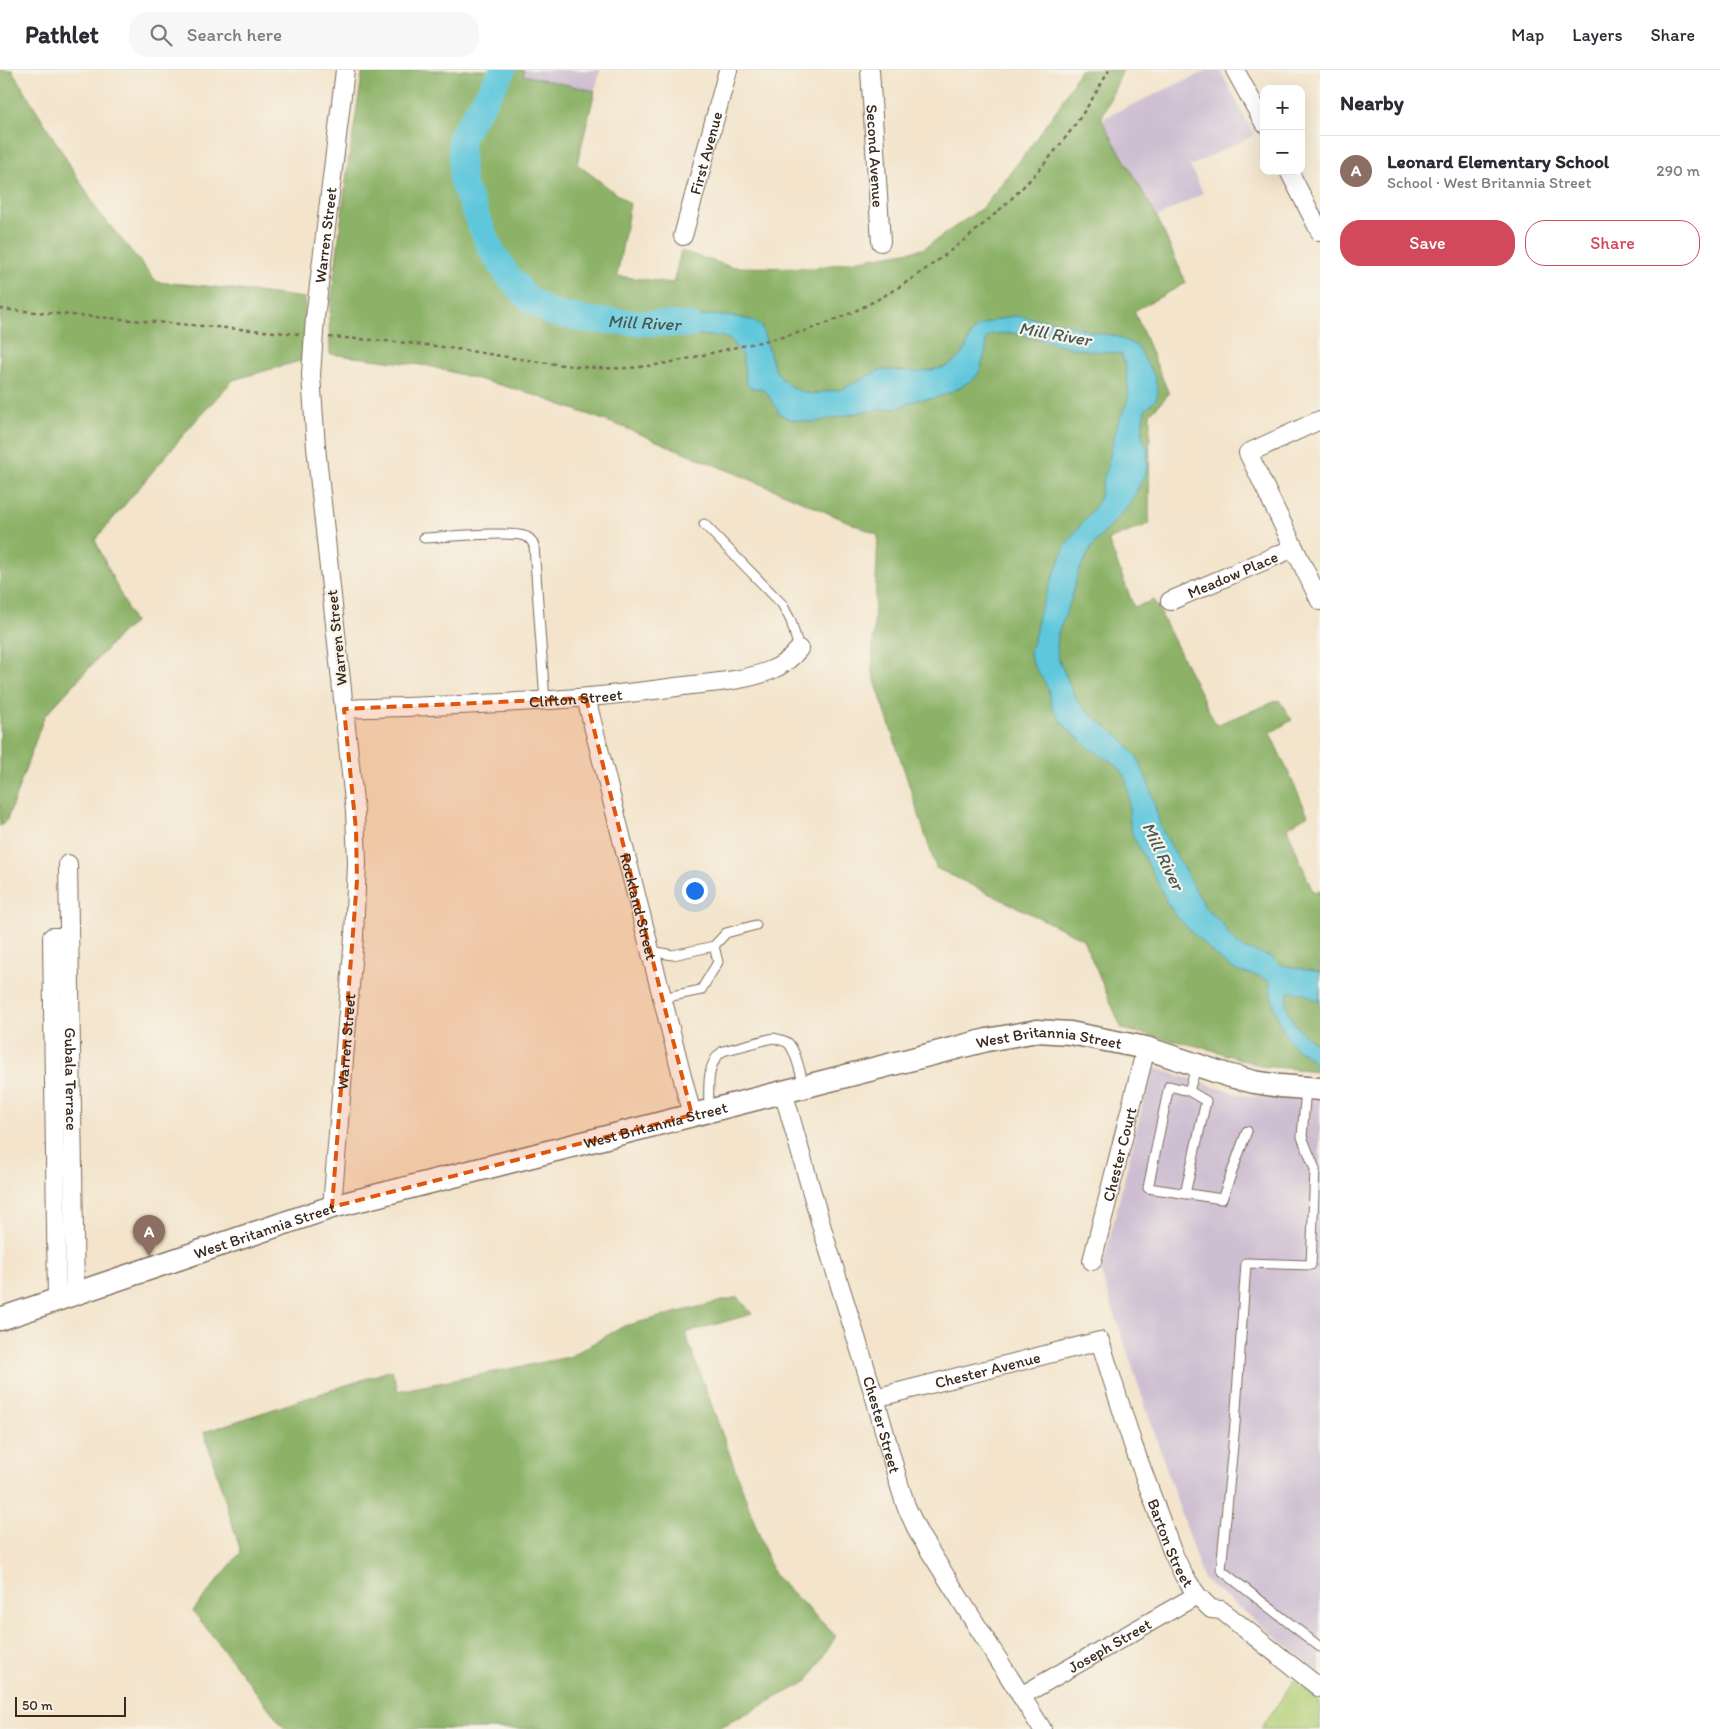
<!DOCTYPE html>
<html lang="en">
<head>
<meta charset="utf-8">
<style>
	body { margin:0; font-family:Itim,sans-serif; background:#f7f7f7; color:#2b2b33 }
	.controls { position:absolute; right:15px; top:15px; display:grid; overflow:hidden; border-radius:10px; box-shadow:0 5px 20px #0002 }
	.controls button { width:45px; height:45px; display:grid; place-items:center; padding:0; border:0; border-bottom:1px solid #e1e1e2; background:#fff; color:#2b2b33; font:25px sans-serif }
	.scale { position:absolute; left:15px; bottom:12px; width:111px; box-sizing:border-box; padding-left:5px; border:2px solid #3b2a1e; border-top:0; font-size:14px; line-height:18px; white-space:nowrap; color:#3b2a1e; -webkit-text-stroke:4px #f7f3e8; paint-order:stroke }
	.you { position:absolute; left:694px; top:820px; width:18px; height:18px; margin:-12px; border:4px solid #fff; border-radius:50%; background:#1a73e8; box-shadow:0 0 0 8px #1a73e833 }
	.badge { display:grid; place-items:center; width:32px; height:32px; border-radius:50%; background:#d1495b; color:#fff; font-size:16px; font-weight:700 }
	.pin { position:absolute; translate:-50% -41px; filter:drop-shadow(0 1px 2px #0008) }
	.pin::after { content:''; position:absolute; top:26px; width:18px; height:15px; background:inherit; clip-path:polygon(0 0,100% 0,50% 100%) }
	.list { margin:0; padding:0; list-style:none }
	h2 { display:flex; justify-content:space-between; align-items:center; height:65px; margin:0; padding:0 20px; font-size:21px }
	h2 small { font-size:16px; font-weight:400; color:#7c7c81 }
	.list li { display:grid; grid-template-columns:32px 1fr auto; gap:15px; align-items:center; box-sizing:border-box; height:70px; padding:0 20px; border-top:1px solid #e1e1e2 }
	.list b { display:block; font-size:19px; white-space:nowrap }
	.list p { margin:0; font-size:16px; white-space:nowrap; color:#7c7c81 }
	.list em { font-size:16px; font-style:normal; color:#7c7c81 }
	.actions { display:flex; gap:10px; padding:15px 20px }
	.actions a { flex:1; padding:11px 0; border:1px solid #d1495b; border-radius:20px; text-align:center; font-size:18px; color:#d1495b }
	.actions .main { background:#d1495b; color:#fff }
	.icon { flex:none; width:28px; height:28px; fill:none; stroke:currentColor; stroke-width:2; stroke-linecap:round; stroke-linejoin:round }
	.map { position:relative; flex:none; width:1320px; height:1659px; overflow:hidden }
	header { display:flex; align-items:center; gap:30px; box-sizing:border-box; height:70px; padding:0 25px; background:#fff; border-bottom:1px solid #e1e1e2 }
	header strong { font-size:24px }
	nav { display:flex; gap:28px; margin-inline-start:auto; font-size:18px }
	.search { width:350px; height:45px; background:#f7f7f7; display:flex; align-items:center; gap:12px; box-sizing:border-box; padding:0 18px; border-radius:20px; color:#7c7c81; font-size:19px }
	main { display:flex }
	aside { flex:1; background:#fff }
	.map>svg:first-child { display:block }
	.industrial { fill:#cdbed2 }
	.green { fill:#b1cf76; stroke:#767c4a }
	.forest { fill:#8cb267; stroke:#646e42 }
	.water { fill:#5fc7dc; stroke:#4d787d }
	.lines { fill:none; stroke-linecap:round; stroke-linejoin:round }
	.river { stroke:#5fc7dc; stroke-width:26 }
	.service-casing { stroke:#7b6b5b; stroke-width:11 }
	.minor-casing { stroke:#7b6b5b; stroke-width:20 }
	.tertiary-casing { stroke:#7b6b5b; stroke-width:25 }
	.path { stroke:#7b6b5b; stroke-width:2.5; stroke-dasharray:4 4; stroke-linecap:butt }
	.service { stroke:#fff; stroke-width:9 }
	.minor { stroke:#fff; stroke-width:18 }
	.tertiary { stroke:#fff; stroke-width:22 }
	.marked { fill:#df570d; fill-opacity:0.2; stroke:#df570d; stroke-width:4; stroke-dasharray:10 6; stroke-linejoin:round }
	.labels { text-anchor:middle; stroke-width:4.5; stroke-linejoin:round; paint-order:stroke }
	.street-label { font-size:16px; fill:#3b2a1e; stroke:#f7f3e8 }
	.water-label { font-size:18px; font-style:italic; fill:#465957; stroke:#f7f3e8 }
</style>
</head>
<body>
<header>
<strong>Pathlet</strong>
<div class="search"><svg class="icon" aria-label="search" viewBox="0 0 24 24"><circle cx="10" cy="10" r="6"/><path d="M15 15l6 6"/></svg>Search here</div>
<nav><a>Map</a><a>Layers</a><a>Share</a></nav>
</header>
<main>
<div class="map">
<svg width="1320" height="1659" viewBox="0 0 1320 1659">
	<rect width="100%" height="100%" fill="#f7f3e8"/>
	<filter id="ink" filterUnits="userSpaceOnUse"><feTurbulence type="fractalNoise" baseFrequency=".02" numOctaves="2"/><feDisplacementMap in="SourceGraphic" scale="10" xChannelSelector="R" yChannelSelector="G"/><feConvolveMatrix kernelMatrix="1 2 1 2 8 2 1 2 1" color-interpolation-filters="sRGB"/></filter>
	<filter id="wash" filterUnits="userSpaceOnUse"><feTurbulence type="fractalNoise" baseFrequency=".0096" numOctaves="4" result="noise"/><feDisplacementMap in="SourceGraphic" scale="20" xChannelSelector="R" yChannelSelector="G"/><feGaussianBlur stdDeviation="1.12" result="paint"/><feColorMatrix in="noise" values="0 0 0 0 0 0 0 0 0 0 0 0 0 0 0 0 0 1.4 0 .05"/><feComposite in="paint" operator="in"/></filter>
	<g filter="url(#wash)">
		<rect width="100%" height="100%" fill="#f3e4cb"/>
		<!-- industrial -->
		<g class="industrial">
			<polygon points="524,0 600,0 595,21 523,5"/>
			<polygon points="1208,0 1220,0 1254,65 1190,96 1203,123 1157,147 1101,49"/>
			<polygon points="1152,997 1241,1025 1320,1031 1320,1602 1203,1509 1101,1203"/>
		</g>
		<!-- green -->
		<polygon class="green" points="1294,1610 1320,1632 1320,1659 1261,1659"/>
		<!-- forest -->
		<g class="forest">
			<polygon points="0,0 12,0 98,141 157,212 206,216 305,228 303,290 233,310 197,349 95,470 134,553 122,562 44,647 7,750 0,757"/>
			<polygon points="363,0 524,0 523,5 595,21 577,94 630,134 617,206 673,213 681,181 732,197 814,198 923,179 982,138 1025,84 1060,35 1080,0 1123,0 1101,49 1157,147 1186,213 1134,241 1169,324 1150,344 1149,454 1108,470 1134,537 1154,530 1216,655 1279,630 1292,650 1270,663 1308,745 1287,758 1313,822 1320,820 1320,1001 1261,996 1206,978 1122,959 1083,869 936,798 872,601 878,465 790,426 623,357 526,322 429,296 330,284 329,249 348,95"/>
			<polygon points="738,1227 752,1244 685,1263 774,1505 836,1566 808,1611 717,1659 285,1659 193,1541 241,1482 204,1362 392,1300 398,1321 569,1287 624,1256"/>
		</g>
		<!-- water -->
		<path class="water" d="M712,245C728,247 748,246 761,255L775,300L782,309L791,317L800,321L812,324L843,319L877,301L888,300L920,302L946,297L960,287L965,280L970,267L975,259L986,253L1007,247L1015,246L1060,252L1092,262L1116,266L1137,276L1155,307L1158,323L1156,329L1145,340L1143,350L1142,367L1148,380V391L1146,402L1130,434L1093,475L1078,503L1071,530L1058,563L1057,576L1058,588L1077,631L1089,643L1120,667L1137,687L1149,715L1161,758L1206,839L1223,854L1228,864L1237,873L1246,879L1272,887L1278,893L1286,896L1320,902V932L1303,923L1289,922C1278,944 1305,966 1320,977V1011C1319,1000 1314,990 1305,984C1301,981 1295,979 1292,974C1278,957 1272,933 1269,911L1259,906L1239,902L1229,896L1218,888L1176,846L1167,833L1161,819L1132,764C1127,746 1132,719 1123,703C1117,692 1100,686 1090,678C1075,665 1060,655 1052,636C1050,630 1050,623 1047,617C1043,607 1030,595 1030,583C1030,577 1034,570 1035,564C1037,558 1037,552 1038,545L1064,479L1069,470L1096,435L1100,427L1101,417L1109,390L1116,358L1127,332L1129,323L1125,293L1121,284L1078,279L1014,263L991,264L986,269V281L980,300L976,307L961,317L946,324L935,328L917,330L896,338L866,341L814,352L801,351L790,349L780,344L767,323L761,319L750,318L747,315L742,285L730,270L721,266H708L633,255Z"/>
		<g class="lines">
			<!-- river -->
			<path class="river" id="s1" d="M503,0L461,67L462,112L491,180L509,207L529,229L551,243L588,250L689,255"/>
		</g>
	</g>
	<g filter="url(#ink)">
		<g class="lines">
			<defs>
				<g id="service">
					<polyline points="704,454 782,534 791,551 799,579"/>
					<path d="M424,468C443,467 515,460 527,467C531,469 533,473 534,476L545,631"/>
					<polyline points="714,876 726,863 756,855"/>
					<polyline points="650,881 673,885 714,876 718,892 701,920 662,928"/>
					<polyline points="1197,995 1189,1021 1169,1016 1148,1118 1222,1129 1247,1061"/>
					<polyline points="1306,1018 1302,1067 1315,1099 1311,1195 1246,1193 1235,1354 1221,1500 1320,1577"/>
					<path d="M709,1041C709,1022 705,993 723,981L773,968C778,969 784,970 788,973C796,980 801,1006 804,1016"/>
					<polyline points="1185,1124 1206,1031 1189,1021"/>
				</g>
				<g id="minor">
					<path id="s2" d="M870,0L881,172"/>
					<polyline points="1235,0 1264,53"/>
					<polyline points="1289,101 1320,162"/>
					<path id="s3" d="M683,166L728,0"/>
					<polyline points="1320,350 1248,383 1320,531"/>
					<path id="s4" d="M1170,531L1294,478"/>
					<path id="s5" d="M586,628L692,1045"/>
					<path id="s6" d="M344,639C455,635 566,633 676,617C706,613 740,612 769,601C782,596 791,589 799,579"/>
					<path id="s7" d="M68,794L75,1224"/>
					<path id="s8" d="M783,1021L824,1165L875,1328L899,1414L906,1436L919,1464L1042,1659"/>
					<path id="s9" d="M332,1137L354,867L357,793L355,741L316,377L311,305L315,248L345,0"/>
					<path id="s10" d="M1092,1191L1146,978"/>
					<polyline points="57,1230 52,867 69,867"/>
					<path id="s11" d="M875,1328L1100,1271L1133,1375L1172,1481L1184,1506L1197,1525L1211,1539L1221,1540L1320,1618"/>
					<path id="s12" d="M1021,1626L1197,1525"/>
				</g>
				<g id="tertiary">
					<path id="s13" d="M0,1249L332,1137L987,970L1037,961L1070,963L1146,978L1227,1005L1254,1012L1280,1016L1320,1019"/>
				</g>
			</defs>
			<!-- service casing -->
			<use href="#service" class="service-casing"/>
			<!-- minor casing -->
			<use href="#minor" class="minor-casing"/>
			<!-- tertiary casing -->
			<use href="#tertiary" class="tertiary-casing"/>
			<!-- path -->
			<g class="path">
				<polyline points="0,239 299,264"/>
				<path d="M329,267C374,270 419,273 463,280C517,288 573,300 627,298C662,296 695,287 728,279C763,271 799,265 832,251C879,232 914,209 954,178C1019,128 1070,72 1109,0"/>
			</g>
			<!-- service -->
			<use href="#service" class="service"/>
			<!-- minor -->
			<use href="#minor" class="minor"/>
			<!-- tertiary -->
			<use href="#tertiary" class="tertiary"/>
		</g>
	</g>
	<!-- marked area -->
	<path class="marked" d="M586,628L692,1045L332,1137L357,810L356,760L344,639Z"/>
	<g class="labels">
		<!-- street labels -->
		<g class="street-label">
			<text dy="6" stroke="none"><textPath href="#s3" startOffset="86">First Avenue</textPath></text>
			<text dy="6" stroke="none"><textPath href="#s2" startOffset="86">Second Avenue</textPath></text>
			<text dy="6" stroke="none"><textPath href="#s9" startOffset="976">Warren Street</textPath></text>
			<text dy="6" stroke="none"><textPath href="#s4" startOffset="68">Meadow Place</textPath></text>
			<text transform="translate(336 568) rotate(-96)" y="6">Warren Street</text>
			<text dy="6" stroke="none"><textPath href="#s6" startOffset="232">Clifton Street</textPath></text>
			<text dy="6" stroke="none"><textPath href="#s5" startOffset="215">Rockland Street</textPath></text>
			<text dy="6" stroke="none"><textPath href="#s9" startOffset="166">Warren Street</textPath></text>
			<text dy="6" stroke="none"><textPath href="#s13" startOffset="1089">West Britannia Street</textPath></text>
			<text dy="6" stroke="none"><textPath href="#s7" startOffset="215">Gubala Terrace</textPath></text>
			<text dy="6" stroke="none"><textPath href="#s13" startOffset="684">West Britannia Street</textPath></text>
			<text dy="6" stroke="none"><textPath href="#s10" startOffset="110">Chester Court</textPath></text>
			<text dy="6" stroke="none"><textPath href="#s13" startOffset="279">West Britannia Street</textPath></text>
			<text dy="6" stroke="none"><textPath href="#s11" startOffset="116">Chester Avenue</textPath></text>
			<text dy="6" stroke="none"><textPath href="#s8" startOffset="348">Chester Street</textPath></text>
			<text dy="6" stroke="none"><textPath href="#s11" startOffset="446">Barton Street</textPath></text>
			<text dy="6" stroke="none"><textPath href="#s12" startOffset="102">Joseph Street</textPath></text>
		</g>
		<!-- water labels -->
		<g class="water-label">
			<text dy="6" stroke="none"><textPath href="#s1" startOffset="380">Mill River</textPath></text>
			<text transform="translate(1055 264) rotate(10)" y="6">Mill River</text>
			<text transform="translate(1163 786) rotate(64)" y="6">Mill River</text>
		</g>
	</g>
</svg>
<div class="controls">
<button>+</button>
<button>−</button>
</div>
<div class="scale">50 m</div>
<div class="you"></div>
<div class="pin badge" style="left:149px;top:1186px;background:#8d6e63">A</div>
</div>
<aside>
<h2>Nearby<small></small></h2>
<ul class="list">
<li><span class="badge" style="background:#8d6e63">A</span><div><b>Leonard Elementary School</b><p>School · West Britannia Street</p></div><em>290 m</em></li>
</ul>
<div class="actions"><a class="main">Save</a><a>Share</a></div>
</aside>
</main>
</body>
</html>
